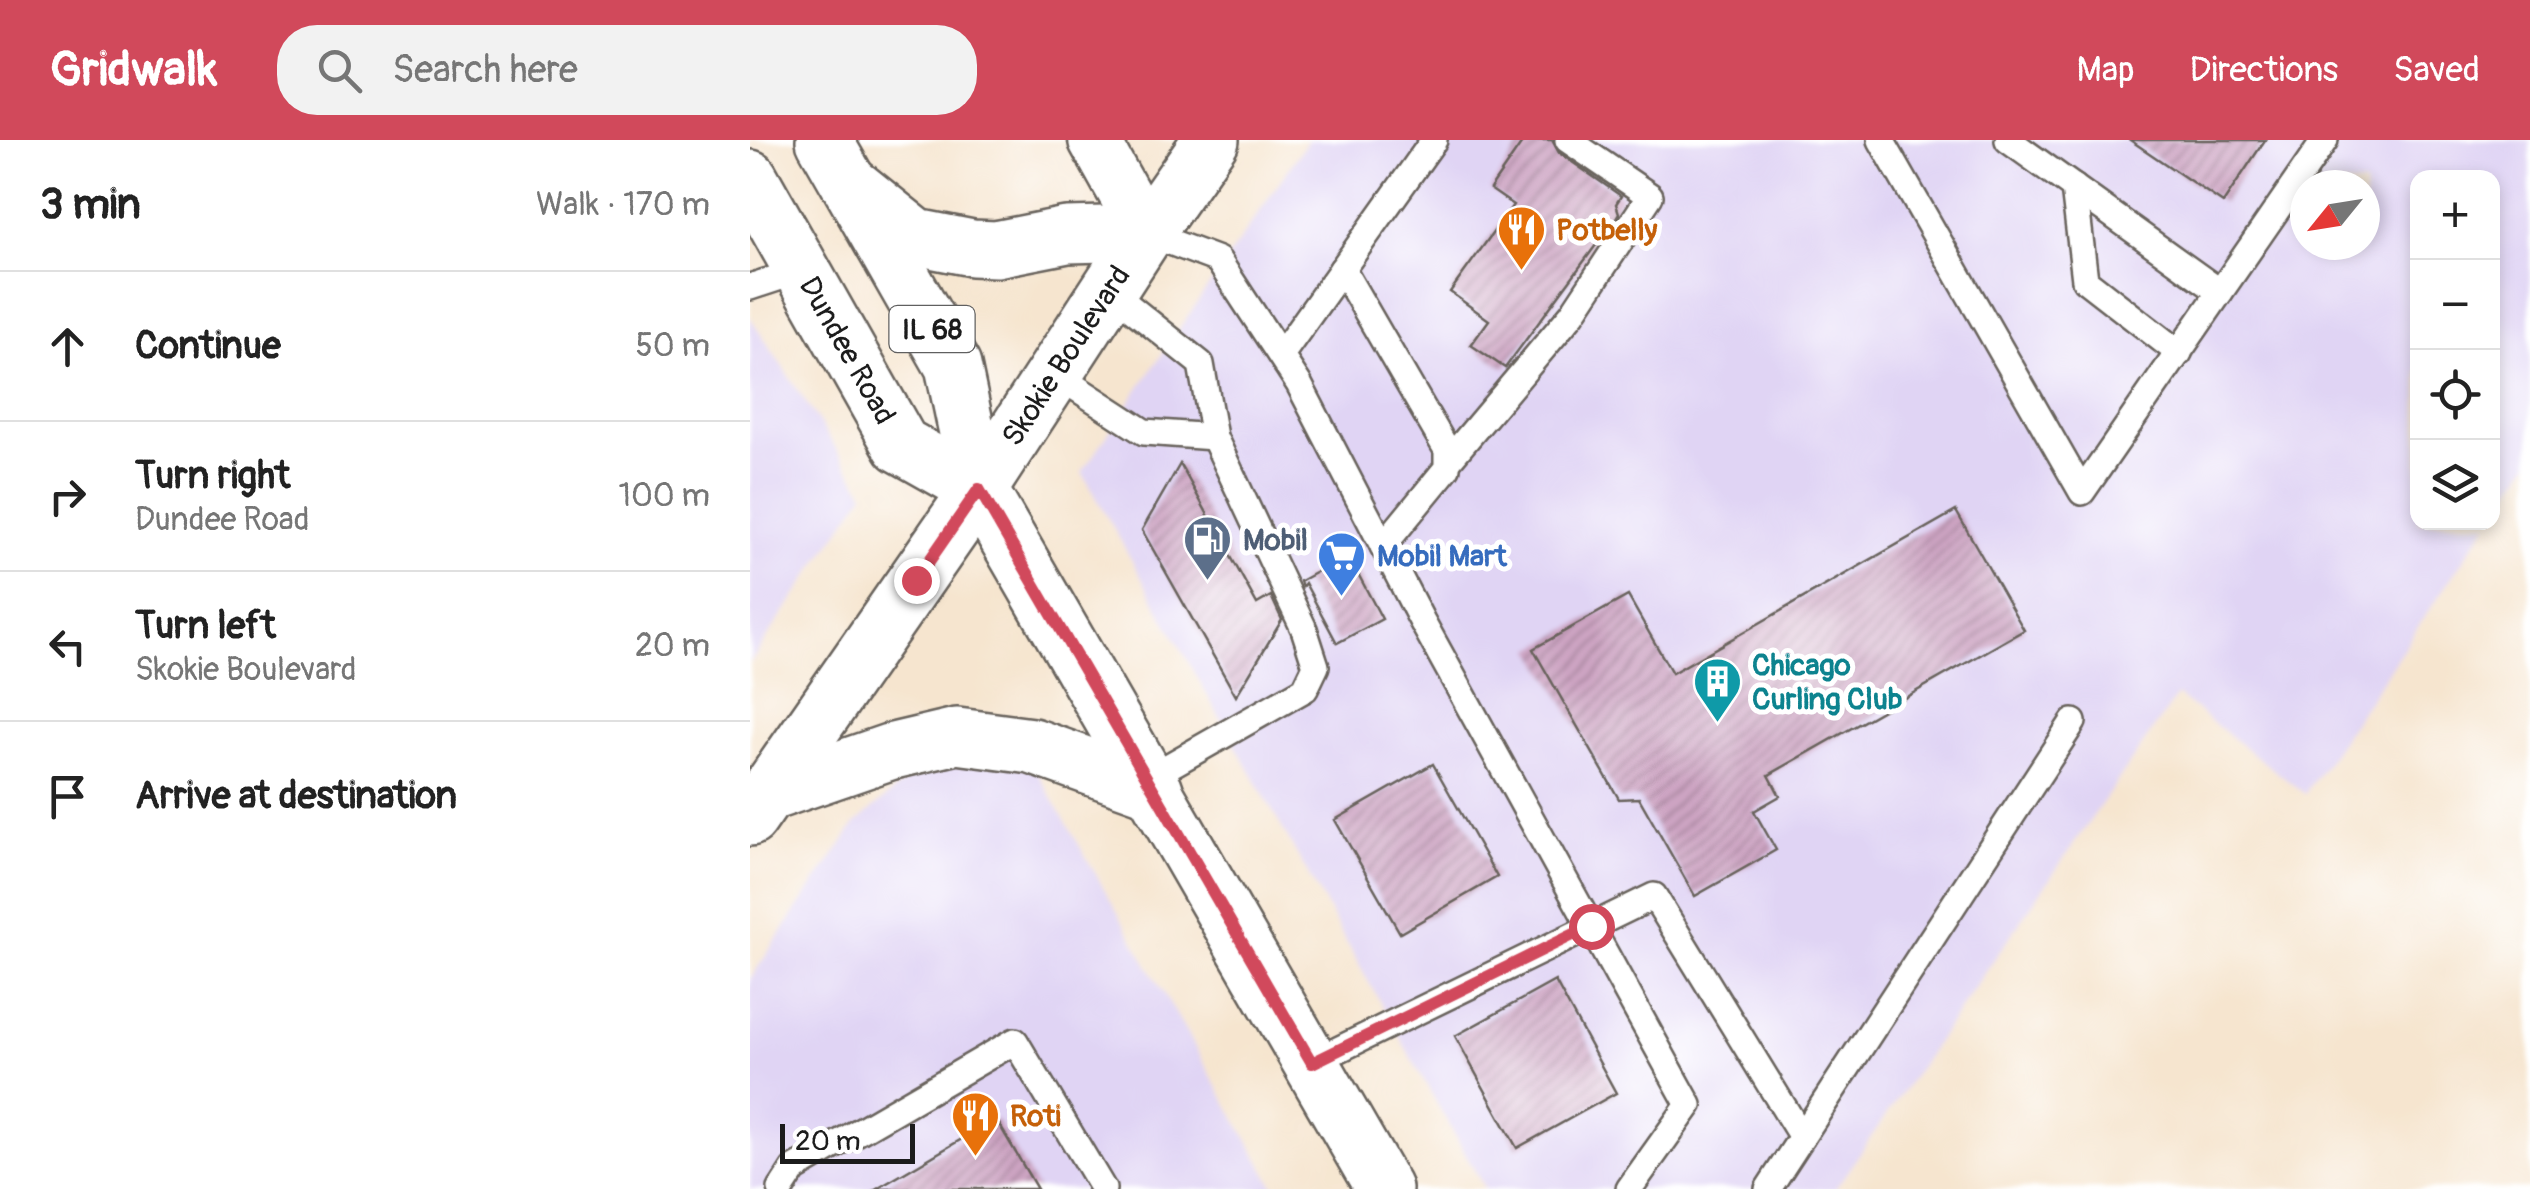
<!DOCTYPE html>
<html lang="en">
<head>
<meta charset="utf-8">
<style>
	body { margin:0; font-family:Pangolin,sans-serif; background:#f2f2f2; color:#222 }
	.controls { position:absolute; right:30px; top:30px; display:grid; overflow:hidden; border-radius:20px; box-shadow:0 5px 15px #0003 }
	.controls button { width:90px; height:90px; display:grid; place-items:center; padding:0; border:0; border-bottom:2px solid #e0e0e0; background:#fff; color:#222; font:50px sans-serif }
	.compass { position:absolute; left:1540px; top:30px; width:90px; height:90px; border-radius:50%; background:#fff; box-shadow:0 5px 15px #0003; rotate:240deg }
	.scale { position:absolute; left:30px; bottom:25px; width:135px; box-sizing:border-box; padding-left:10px; border:5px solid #1c1c1c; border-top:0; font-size:28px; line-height:35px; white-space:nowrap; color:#1c1c1c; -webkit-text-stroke:8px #fff; paint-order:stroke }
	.stop { position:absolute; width:30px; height:30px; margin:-22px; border:8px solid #d1495b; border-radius:50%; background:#fff }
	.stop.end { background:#d1495b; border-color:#fff; box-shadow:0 2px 10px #0008 }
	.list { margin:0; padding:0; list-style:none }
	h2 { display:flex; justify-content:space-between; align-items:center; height:130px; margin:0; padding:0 40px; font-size:42px }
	h2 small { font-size:32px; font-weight:400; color:#767676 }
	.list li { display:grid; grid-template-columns:65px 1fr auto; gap:30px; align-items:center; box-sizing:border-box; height:150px; padding:0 40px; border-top:2px solid #e0e0e0 }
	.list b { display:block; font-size:38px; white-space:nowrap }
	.list p { margin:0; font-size:32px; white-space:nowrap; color:#767676 }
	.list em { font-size:32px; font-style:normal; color:#767676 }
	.icon { flex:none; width:55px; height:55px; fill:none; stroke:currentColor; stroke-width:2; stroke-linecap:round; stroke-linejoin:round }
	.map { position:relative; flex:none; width:1780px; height:1049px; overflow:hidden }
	header { display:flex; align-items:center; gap:60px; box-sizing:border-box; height:140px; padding:0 50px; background:#d1495b; color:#fff }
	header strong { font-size:48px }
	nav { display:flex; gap:55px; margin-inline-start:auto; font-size:35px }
	.search { width:700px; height:90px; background:#f2f2f2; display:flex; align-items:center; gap:25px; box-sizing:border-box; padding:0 35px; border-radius:40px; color:#767676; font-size:38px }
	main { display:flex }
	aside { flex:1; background:#fff }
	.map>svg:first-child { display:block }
	.built { fill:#e0d4f4; fill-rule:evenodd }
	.building { fill:url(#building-hatch) }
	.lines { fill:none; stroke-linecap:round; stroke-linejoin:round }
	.service-casing { stroke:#68625b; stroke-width:30 }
	.minor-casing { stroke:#68625b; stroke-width:55 }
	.secondary-casing { stroke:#68625b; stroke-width:60 }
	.primary-casing { stroke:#68625b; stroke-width:60 }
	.service { stroke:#fff; stroke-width:25 }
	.minor { stroke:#fff; stroke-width:50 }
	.secondary { stroke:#fff; stroke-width:55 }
	.primary { stroke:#fff; stroke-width:55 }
	.route { stroke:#d1495b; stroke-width:12 }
	.labels { text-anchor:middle; stroke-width:10; stroke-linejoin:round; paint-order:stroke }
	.shield { fill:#fff; stroke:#606060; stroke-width:2.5 }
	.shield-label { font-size:28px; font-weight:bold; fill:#1c1c1c }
	.food-label { font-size:30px; font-weight:bold; fill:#c56008; stroke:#fff; text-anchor:start }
	.street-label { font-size:30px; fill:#1c1c1c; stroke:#fff }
	.service-label { font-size:30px; font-weight:bold; fill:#4e5e75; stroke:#fff; text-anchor:start }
	.shop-label { font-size:30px; font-weight:bold; fill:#366cbe; stroke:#fff; text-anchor:start }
	.culture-label { font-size:30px; font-weight:bold; fill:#0d838f; stroke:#fff; text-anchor:start }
</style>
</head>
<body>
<header>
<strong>Gridwalk</strong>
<div class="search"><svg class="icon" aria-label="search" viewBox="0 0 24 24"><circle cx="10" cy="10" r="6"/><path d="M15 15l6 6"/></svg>Search here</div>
<nav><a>Map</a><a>Directions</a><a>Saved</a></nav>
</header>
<main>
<aside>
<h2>3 min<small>Walk · 170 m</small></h2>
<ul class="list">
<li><svg class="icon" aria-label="ahead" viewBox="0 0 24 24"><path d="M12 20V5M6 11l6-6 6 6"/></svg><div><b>Continue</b></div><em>50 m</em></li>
<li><svg class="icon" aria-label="right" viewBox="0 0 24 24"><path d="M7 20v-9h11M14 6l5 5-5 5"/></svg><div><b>Turn right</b><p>Dundee Road</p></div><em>100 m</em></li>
<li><svg class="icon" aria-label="left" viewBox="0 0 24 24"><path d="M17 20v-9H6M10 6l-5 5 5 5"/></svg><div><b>Turn left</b><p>Skokie Boulevard</p></div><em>20 m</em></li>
<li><svg class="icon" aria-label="arrive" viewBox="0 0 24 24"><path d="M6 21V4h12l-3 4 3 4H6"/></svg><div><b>Arrive at destination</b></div></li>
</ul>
</aside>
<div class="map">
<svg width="1780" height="1049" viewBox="0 0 1780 1049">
	<defs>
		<pattern id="building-hatch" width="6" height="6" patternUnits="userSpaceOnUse" patternTransform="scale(2.5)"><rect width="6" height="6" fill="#cda4c3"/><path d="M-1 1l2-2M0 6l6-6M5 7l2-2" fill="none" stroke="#a6859e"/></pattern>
	</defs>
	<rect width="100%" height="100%" fill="#fff"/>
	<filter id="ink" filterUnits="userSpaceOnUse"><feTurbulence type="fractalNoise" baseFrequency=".01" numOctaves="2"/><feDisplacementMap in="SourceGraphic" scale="20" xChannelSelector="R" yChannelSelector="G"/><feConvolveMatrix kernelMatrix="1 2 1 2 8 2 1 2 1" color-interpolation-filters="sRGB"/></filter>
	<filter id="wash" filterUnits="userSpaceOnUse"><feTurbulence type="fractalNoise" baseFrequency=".0048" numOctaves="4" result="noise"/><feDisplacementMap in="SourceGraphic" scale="40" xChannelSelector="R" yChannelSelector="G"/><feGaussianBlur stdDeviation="2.25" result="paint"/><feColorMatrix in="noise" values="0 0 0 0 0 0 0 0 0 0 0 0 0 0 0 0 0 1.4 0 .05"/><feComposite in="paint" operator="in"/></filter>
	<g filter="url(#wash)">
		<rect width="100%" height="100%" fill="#f6e5cf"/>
		<!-- built -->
		<g class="built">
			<path d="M558,0H1780V321L1743,377L1742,38H1668V382L1738,383L1555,654L1427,555L1085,1049H735L332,332ZM1555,45H1615V105H1555Z"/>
			<polygon points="0,177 115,353 0,523"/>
			<polygon points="223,620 285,628 526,1049 0,1049 0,839 106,683 176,624"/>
		</g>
		<g id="blocks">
			<!-- building -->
			<g class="building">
				<polygon points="774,0 802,0 809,13 871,56 866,64 869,73 866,78 755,228 721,205 739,180 700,152 763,65 740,49"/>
				<polygon points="1380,0 1515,0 1473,63"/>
				<polygon points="430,324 507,464 521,456 532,480 486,556 392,390"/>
				<polygon points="1206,371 1274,490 1019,635 1030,656 1004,671 1026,710 945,756 889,658 869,659 783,509 878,456 922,533"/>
				<polygon points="598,415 632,479 587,503 555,443 552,447 550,441"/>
				<polygon points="683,624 747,737 650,793 585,680"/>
				<polygon points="805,841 866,953 767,1008 705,896"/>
				<polygon points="246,979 287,1049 127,1049"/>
			</g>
		</g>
	</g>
	<g filter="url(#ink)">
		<use href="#blocks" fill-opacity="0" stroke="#68625b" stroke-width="2.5"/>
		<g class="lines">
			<defs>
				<g id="service">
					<polyline points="1131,0 1332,352 1575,0"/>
					<polyline points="1258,0 1470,152"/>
					<polyline points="1324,47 1335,140 1429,213"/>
					<polyline points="396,93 468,120 549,244 672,481 939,965 879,1049"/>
					<polyline points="592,129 697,310 697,328 633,406"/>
					<polyline points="0,147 52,130"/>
					<polyline points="360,151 451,224 464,297 554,489 566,526 555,549 398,638"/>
					<polyline points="531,215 684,0"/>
					<polyline points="305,234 394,292 464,297"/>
					<polyline points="699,320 822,174 900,56 818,0"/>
					<polyline points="561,923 904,756 1052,997"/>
					<polyline points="31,1049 44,1029 265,901 353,1049"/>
					<polyline points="1018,1049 1323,582"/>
				</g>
				<polyline id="minor" points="344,0 396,93"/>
				<g id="secondary">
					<polyline points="100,44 166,97 222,108 246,109 317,95 396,93"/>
					<polyline points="17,654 139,612 207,596 282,606 405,650"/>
					<path id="s1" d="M0,678L229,349L396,93L461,0"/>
				</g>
				<g id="primary">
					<polyline points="74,0 203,226 229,349 634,1049"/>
					<path id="s2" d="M0,38L151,305L229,349"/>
				</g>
			</defs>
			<!-- service casing -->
			<use href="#service" class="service-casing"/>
			<!-- minor casing -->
			<use href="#minor" class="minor-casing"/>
			<!-- secondary casing -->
			<use href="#secondary" class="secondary-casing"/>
			<!-- primary casing -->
			<use href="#primary" class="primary-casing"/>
			<!-- service -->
			<use href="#service" class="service"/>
			<!-- minor -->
			<use href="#minor" class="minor"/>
			<!-- secondary -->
			<use href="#secondary" class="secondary"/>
			<!-- primary -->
			<use href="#primary" class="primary"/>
		</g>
	</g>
	<g class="lines" filter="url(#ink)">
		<!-- route -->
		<polyline class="route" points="166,440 229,349 562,923 841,786"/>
	</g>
	<!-- icons -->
	<defs>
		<symbol id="restaurant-pin" viewBox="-11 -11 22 30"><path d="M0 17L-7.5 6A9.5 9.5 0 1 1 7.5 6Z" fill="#e8710a" stroke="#fff"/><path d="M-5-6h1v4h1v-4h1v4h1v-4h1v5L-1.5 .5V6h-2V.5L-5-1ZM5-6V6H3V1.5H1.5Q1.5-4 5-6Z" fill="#fff"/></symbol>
		<symbol id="fuel-pin" viewBox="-11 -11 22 30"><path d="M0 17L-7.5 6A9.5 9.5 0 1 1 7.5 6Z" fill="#5c6f8a" stroke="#fff"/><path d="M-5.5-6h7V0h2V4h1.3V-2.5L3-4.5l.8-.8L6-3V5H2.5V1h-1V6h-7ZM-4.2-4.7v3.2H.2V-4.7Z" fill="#fff"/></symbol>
		<symbol id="supermarket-pin" viewBox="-11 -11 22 30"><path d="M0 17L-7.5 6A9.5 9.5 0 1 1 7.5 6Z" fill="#3f7fe0" stroke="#fff"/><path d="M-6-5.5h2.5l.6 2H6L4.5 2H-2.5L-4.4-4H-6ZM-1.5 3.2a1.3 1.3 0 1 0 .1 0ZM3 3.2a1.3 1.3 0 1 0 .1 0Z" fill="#fff"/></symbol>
		<symbol id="building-pin" viewBox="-11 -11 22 30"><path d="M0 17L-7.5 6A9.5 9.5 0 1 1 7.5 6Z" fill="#0f9aa8" stroke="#fff"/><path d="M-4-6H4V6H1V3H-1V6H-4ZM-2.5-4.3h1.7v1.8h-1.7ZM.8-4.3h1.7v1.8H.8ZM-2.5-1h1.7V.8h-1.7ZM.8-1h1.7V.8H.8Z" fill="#fff"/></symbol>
	</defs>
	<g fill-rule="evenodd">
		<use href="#restaurant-pin" x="744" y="62" width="55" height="75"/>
		<use href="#fuel-pin" x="430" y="372" width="55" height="75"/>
		<use href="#supermarket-pin" x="564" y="388" width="55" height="75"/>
		<use href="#building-pin" x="940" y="514" width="55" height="75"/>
		<use href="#restaurant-pin" x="198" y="948" width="55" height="75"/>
	</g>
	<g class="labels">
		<!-- shield labels -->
		<rect class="shield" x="139.5" y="166" width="85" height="46" rx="8"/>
		<g class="shield-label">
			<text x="182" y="199">IL 68</text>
		</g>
		<!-- food labels -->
		<g class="food-label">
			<text x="806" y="100">Potbelly</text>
			<text x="260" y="986">Roti</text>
		</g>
		<!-- street labels -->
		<g class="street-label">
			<text dy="10" stroke="none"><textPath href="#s2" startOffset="198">Dundee Road</textPath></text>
			<text dy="10" stroke="none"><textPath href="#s1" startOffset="560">Skokie Boulevard</textPath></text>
		</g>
		<!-- service labels -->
		<g class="service-label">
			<text x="493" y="410">Mobil</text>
		</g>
		<!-- shop labels -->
		<g class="shop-label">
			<text x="627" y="426">Mobil Mart</text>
		</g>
		<!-- culture labels -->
		<g class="culture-label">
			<text x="1002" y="535">Chicago<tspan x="1002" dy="34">Curling Club</tspan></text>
		</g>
	</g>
</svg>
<div class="controls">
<button>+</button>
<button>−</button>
<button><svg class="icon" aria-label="locate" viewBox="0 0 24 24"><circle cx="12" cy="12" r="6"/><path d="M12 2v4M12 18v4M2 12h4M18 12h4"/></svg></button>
<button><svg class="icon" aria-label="layers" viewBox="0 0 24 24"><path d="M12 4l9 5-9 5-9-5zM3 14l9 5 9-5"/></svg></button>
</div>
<svg class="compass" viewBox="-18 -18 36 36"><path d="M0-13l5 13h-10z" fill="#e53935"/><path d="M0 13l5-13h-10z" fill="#767676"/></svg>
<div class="scale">20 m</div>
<div class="stop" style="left:841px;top:786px"></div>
<div class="stop end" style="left:166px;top:440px"></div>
</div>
</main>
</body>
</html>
